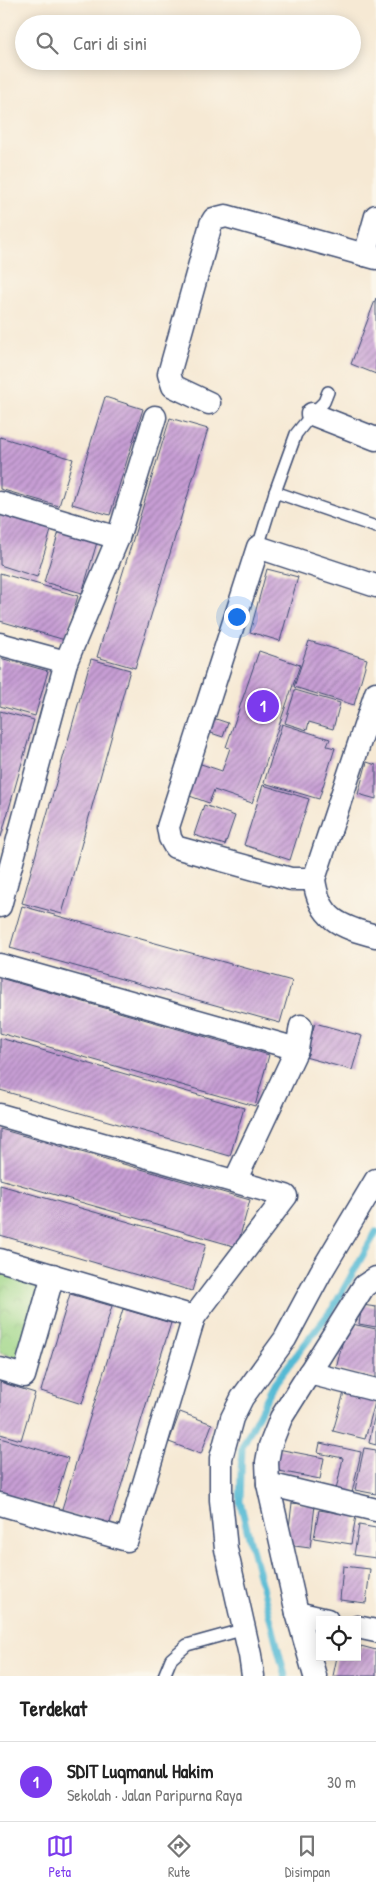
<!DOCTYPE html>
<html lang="id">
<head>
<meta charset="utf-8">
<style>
	body { margin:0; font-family:"Patrick Hand",sans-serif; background:#f2f2f2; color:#222 }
	.controls { position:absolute; right:15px; bottom:15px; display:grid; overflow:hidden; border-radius:0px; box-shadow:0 2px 12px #0003 }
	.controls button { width:45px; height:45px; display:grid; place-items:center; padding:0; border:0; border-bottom:1px solid #e0e0e0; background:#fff; color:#222; font:25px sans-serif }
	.you { position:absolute; left:236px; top:616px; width:18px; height:18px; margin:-12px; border:4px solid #fff; border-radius:50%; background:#1a73e8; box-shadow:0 0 0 8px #1a73e833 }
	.badge { display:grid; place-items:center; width:32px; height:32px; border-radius:50%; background:#7c3aed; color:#fff; font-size:16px; font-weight:700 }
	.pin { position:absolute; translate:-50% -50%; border:2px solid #fff; box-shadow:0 1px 5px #0006 }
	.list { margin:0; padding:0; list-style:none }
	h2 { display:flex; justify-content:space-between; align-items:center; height:65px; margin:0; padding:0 20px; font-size:21px }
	h2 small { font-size:16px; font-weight:400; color:#767676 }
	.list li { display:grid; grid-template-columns:32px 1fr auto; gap:15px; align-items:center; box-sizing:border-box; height:80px; padding:0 20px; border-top:1px solid #e0e0e0 }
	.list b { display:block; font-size:19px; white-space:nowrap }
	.list p { margin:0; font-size:16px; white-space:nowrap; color:#767676 }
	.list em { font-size:16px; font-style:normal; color:#767676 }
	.icon { flex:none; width:28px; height:28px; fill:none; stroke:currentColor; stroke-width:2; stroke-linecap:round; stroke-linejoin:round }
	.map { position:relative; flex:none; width:376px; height:1676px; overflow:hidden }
	.search { position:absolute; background:#fff; box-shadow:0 2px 12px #0003; left:15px; right:15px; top:15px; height:55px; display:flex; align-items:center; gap:12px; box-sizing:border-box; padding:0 18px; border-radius:28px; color:#767676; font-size:19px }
	.sheet { height:145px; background:#fff }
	nav { display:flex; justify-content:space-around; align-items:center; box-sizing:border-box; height:70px; border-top:1px solid #e0e0e0; background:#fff; font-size:14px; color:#767676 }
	nav a { display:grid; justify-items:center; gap:2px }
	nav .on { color:#7c3aed }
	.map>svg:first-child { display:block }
	.park { fill:url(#park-crowns); stroke:#5c8272 }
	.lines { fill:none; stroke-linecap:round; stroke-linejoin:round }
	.stream { stroke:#55bad4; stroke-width:7 }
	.building { fill:url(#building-hatch) }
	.lane-casing { stroke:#3c4b70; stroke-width:14 }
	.street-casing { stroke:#3c4b70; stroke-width:25 }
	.lane { stroke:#fff; stroke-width:11 }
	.street { stroke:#fff; stroke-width:22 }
</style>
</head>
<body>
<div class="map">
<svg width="376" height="1676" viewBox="0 0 376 1676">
	<defs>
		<pattern id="park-crowns" width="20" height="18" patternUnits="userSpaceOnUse" patternTransform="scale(1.25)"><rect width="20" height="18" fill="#9ed586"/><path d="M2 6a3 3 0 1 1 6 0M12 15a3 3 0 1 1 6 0" fill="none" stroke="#88b776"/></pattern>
		<pattern id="building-hatch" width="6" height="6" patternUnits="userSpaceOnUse" patternTransform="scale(1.25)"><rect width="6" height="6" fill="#c79ed4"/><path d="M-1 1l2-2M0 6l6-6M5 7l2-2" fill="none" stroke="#a181af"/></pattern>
	</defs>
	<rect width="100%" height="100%" fill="#fbf7ec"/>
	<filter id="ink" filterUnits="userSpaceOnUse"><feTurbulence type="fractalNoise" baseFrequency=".02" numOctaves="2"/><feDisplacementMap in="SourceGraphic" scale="10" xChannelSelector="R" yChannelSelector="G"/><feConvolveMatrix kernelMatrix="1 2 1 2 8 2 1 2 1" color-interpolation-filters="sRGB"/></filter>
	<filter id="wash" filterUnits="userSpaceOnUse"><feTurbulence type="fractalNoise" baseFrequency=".0096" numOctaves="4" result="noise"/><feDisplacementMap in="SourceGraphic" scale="20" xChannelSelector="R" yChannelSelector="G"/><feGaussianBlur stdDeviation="1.12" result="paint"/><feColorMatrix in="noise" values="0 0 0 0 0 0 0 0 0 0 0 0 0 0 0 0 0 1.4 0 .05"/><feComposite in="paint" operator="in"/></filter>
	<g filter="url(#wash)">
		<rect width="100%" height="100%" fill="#f6e9d4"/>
		<!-- park -->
		<polygon class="park" points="0,1271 41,1283 18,1358 0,1353"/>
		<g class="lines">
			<!-- stream -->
			<polyline class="stream" points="285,1676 240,1502 242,1447 274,1384 333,1308 376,1232"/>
		</g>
		<g id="blocks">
			<!-- building -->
			<g class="building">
				<polygon points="376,298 376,374 351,364"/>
				<polygon points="105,397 143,409 110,515 72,504"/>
				<polygon points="170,418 208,429 135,668 97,657"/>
				<polygon points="0,437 73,459 59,506 0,489"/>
				<polygon points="0,509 53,524 37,577 0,565"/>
				<polygon points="60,528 98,539 82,593 44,582"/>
				<polygon points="267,569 298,577 280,641 250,632"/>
				<polygon points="0,573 78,596 65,640 0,621"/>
				<polygon points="309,641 367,659 354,705 294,687"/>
				<polygon points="259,651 300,665 252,803 214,790 209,803 187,795 198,763 222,771 230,748 226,747"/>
				<polygon points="0,658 48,671 35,716 0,706"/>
				<polygon points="91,659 130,670 62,914 22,903"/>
				<polygon points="295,690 340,703 333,729 309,722 307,730 285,723"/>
				<polygon points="0,711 34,720 1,837 0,837"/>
				<polygon points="213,718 228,723 223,737 208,732"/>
				<polygon points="282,724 330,739 327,746 335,748 319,799 264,783"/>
				<polygon points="367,762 376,765 376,799 358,794"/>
				<polygon points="263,785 309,799 290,860 244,845"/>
				<polygon points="204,805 235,816 225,845 194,835"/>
				<polygon points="22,906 292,981 280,1023 10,948"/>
				<polygon points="0,978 269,1055 255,1106 0,1033"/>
				<polygon points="315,1023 362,1036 352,1070 305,1057"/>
				<polygon points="0,1038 244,1108 230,1156 0,1090"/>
				<polygon points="0,1129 250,1200 237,1247 0,1179"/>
				<polygon points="0,1185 206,1244 192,1291 0,1235"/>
				<polygon points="70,1294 112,1306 82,1404 41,1391"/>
				<polygon points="362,1305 376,1307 376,1327 359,1324"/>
				<polygon points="123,1309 171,1323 109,1526 61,1512"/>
				<polygon points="347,1323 376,1329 376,1378 336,1369"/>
				<polygon points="0,1382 35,1393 21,1440 0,1434"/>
				<polygon points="345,1389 376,1399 365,1439 333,1431"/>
				<polygon points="180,1412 212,1424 201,1454 169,1442"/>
				<polygon points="375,1413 376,1414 376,1445 369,1443"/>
				<polygon points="0,1438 68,1458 53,1508 0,1493"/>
				<polygon points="320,1443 361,1452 352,1493 336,1490 343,1458 318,1453"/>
				<polygon points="364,1448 376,1450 376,1494 355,1490"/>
				<polygon points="278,1449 324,1458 320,1479 274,1470"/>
				<polygon points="292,1503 315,1505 310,1548 287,1545"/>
				<polygon points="319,1510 356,1516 351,1544 314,1538"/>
				<polygon points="359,1525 376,1528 376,1558 354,1555"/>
				<polygon points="343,1566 370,1569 366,1603 340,1600"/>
				<polygon points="361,1646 376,1650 376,1676 333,1676 337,1657 358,1659"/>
			</g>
		</g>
	</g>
	<g filter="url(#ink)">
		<use href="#blocks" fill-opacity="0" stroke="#3c4b70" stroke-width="1"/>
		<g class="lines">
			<defs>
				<g id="lane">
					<polyline points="328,392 324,402 312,414 296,434 275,492 376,527"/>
					<polyline points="258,547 275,492"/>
					<polyline points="164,1676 171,1659 187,1645 245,1629"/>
				</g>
				<g id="street">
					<polyline points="365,255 376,216"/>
					<polyline points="209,403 173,386 169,374 211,224 214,219 226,216 376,258"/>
					<polyline points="312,414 376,439"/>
					<polyline points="0,503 118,538"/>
					<polyline points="0,644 66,662"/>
					<path d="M376,693L314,879C319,919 340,927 376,936"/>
					<polyline points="314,879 291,879 175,847 170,838 168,827 258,547 376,586"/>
					<polyline points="0,906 66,662 118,538 155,417"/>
					<polyline points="0,965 297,1049"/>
					<polyline points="0,1115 286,1196 194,1317 127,1540 0,1504"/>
					<polyline points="235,1181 297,1049 301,1026"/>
					<polyline points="0,1260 194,1317"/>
					<polyline points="0,1369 24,1376 53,1275"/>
					<polyline points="309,1373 376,1390"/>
					<polyline points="268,1484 376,1510"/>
					<polyline points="297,1613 327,1620"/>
					<polyline points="357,1627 376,1631"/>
					<polyline points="253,1676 250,1655 226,1549 221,1500 221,1458 232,1418 242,1398 285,1339 321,1272 376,1180"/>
					<polyline points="315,1676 297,1613 268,1484 267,1462 270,1446 281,1418 364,1286 376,1278"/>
				</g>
			</defs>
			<!-- lane casing -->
			<use href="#lane" class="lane-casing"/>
			<!-- street casing -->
			<use href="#street" class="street-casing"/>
			<!-- lane -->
			<use href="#lane" class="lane"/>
			<!-- street -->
			<use href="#street" class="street"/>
		</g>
	</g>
</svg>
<div class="controls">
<button><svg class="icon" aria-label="locate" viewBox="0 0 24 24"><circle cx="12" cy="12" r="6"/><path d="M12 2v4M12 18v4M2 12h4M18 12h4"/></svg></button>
</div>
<div class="you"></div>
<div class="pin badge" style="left:263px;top:706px">1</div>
<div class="search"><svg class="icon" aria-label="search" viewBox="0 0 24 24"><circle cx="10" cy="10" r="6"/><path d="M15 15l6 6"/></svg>Cari di sini</div>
</div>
<section class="sheet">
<h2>Terdekat<small></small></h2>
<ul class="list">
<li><span class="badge">1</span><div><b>SDIT Luqmanul Hakim</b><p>Sekolah · Jalan Paripurna Raya</p></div><em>30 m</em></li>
</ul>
</section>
<nav>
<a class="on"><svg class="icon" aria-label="map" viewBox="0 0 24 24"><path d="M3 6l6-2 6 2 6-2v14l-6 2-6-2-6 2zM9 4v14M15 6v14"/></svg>Peta</a>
<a><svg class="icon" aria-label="directions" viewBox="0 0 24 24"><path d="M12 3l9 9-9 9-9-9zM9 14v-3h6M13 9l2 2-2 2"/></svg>Rute</a>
<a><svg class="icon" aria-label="saved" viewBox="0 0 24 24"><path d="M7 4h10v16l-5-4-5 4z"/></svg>Disimpan</a>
</nav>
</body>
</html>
